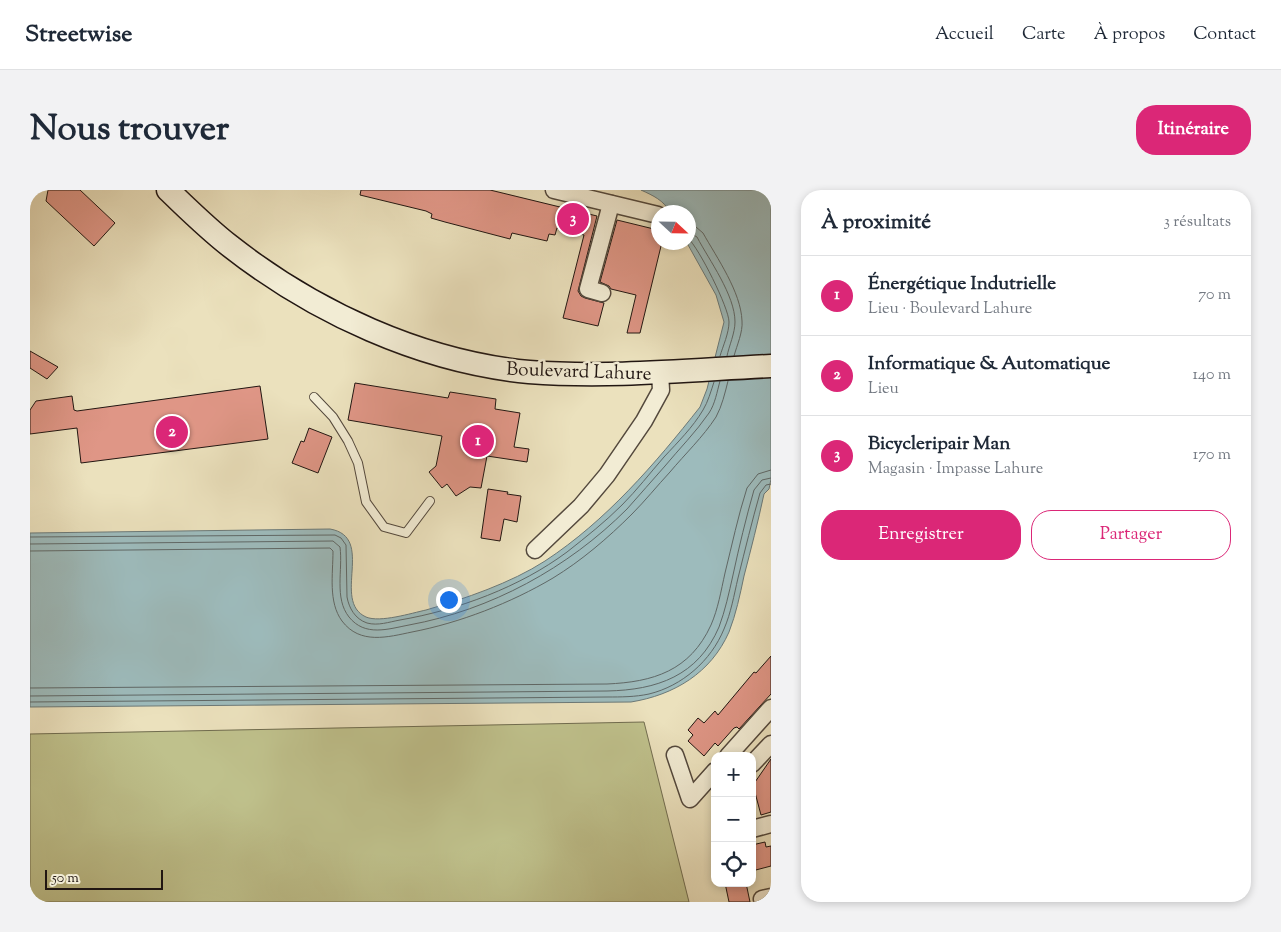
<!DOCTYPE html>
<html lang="fr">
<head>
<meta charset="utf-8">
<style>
	body { margin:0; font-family:"Sorts Mill Goudy",serif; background:#f2f2f3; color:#1f2937 }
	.controls { position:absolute; right:15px; bottom:15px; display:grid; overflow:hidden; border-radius:10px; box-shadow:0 2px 8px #0003 }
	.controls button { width:45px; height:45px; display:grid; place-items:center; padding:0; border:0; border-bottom:1px solid #e0e1e3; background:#fff; color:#1f2937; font:25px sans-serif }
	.compass { position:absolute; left:621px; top:15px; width:45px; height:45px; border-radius:50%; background:#fff; box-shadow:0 2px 8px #0003; rotate:112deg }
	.scale { position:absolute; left:15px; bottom:12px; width:118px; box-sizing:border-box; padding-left:5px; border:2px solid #211612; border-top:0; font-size:14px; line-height:18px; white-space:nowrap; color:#211612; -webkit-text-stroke:4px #f2ecd4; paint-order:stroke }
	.you { position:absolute; left:418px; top:409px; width:18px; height:18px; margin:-12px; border:4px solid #fff; border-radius:50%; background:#1a73e8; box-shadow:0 0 0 8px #1a73e833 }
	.badge { display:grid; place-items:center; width:32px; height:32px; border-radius:50%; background:#db2777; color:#fff; font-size:16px; font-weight:700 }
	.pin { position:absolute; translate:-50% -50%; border:2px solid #fff; box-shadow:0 1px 5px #0006 }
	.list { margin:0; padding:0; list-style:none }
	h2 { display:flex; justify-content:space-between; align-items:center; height:65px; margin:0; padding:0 20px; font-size:21px }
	h2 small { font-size:16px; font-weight:400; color:#747a83 }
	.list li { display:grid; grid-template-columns:32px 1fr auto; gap:15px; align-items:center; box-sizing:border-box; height:80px; padding:0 20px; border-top:1px solid #e0e1e3 }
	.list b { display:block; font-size:19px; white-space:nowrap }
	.list p { margin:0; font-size:16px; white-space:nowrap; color:#747a83 }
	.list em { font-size:16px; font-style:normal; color:#747a83 }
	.actions { display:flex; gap:10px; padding:15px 20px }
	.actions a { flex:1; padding:11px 0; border:1px solid #db2777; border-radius:20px; text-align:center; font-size:18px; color:#db2777 }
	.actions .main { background:#db2777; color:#fff }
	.icon { flex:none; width:28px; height:28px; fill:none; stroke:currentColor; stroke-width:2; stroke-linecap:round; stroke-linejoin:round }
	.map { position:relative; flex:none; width:741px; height:712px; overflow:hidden; border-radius:20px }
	header { display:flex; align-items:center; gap:30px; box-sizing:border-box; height:70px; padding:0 25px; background:#fff; border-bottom:1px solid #e0e1e3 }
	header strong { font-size:24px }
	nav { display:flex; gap:28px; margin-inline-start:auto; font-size:18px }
	.intro { display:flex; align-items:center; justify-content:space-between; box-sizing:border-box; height:120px; padding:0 30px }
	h1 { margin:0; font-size:35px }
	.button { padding:12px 22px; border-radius:20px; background:#db2777; color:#fff; font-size:18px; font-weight:700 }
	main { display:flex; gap:30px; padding:0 30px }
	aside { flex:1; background:#fff; border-radius:20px; box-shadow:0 2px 8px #0003 }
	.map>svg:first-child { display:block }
	.green { fill:#bfc18c; stroke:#706c4f }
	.water { fill:#9dbbbc; stroke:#6b7978 }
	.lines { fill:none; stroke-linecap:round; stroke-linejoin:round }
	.shore { stroke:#5f6867; stroke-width:1 }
	.building { fill:#df9686; stroke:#211612 }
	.service-casing { stroke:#54493d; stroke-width:10 }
	.minor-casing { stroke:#54493d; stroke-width:19 }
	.secondary-casing { stroke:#211612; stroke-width:25 }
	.service { stroke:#f2ecd4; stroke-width:8 }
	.minor { stroke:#f2ecd4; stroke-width:16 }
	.secondary { stroke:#f2ecd4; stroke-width:22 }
	.labels { text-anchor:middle; stroke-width:5; stroke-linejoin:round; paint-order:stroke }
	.street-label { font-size:19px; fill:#211612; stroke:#f2ecd4 }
</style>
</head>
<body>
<header>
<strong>Streetwise</strong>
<nav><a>Accueil</a><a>Carte</a><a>À propos</a><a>Contact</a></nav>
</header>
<div class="intro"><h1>Nous trouver</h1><a class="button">Itinéraire</a></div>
<main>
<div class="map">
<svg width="741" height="712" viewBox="0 0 741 712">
	<rect width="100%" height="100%" fill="#ebe1bd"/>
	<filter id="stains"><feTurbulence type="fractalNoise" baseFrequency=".004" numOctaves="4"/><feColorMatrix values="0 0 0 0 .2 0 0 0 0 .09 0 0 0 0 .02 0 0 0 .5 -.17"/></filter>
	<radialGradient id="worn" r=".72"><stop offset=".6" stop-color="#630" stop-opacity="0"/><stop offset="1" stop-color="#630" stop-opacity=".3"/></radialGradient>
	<!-- green -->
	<polygon class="green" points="614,532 659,712 0,712 0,544"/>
	<!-- water -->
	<path class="water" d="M611,0H741V289L739,299L734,304C728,332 721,359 714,386C710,405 706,424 699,442C681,483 644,505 601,512L0,517V343L300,339C346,347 301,411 336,427C350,433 382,423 396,420C434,409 481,393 515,371C576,331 625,274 670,217L677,199L694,132L686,105L657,53L658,52V22H640C633,10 624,6 611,0Z"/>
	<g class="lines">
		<!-- shore -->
		<g class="shore">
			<path d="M658,34L666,37L673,43C687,68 711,102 712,131C713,142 707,155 704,166"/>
			<path d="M658,42L667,47C679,70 705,105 705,132C705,143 699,156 697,166"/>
			<path d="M658,48C669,58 699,118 699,132C699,143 693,156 690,166"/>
			<path d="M0,347L305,345L311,348L316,355L317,407C319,418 325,429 337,433C348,436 359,432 370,430C428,420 490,397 537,362C556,347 575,332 592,315C607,300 620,283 634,267C648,252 663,237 673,220C678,212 681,201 684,192"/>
			<path d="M0,354L303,351L310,357C313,380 304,408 319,427C335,447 358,439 379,435C461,420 538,378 597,319C610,305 622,290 635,276C649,259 666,242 679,223C685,214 687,202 690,191"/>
			<path d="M0,361L300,358L303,361C303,384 298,412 312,431C330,455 358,447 382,442C429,433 481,413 523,388C551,371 578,348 602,324C615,311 627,296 640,282C655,264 673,247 686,227C692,216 695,203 698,191"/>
			<path d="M0,498L577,494C623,492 660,481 681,435C688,419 691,401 695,383C702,355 708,326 717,298L728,284L741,280"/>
			<path d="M0,506L577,501C627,500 668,486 689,437C695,421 699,403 703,385C709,357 716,328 724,300L732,290L741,288"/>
			<path d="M0,512L577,507C591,507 605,507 619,504C652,496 681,471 694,439C701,423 704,405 708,388C715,360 722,331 730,303L736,295L741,294"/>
		</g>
	</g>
	<!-- building -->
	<g class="building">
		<polygon points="18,0 50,0 85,33 64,56 16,11"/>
		<polygon points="331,0 460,0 567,26 548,101 551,106 555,108 574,113 568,136 533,128 554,45 527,38 525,45 519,44 517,51 482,43 480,49 415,32 401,28 402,24 396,21 330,5"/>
		<polygon points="587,30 628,40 628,52 632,52 610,143 597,143 606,105 581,99 579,96 570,92"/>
		<polygon points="0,161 28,177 17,189 0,178"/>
		<polygon points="325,193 418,208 420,202 466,209 465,219 490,223 484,257 499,259 497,272 457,266 451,298 440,297 426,306 417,294 412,298 399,282 406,276 412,246 318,230"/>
		<polygon points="230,196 238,249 51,273 47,238 0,244 0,220 6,211 42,206 44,220 47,221"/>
		<polygon points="279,238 302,247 288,283 262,273 271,251 274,252"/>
		<polygon points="458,299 478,302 477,304 491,306 487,332 474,329 470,351 451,348"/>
		<polygon points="741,466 741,504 709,539 707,537 704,538 688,556 685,553 674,566 658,551 663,545 658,540 668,528 674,533 685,521 688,525 724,482 726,483"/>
		<polygon points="741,569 741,622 731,625 723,595"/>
		<polygon points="735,652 736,657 741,656 741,676 722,681 722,655"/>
		<polygon points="695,693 716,693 720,712 699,712"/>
	</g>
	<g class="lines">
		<defs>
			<polyline id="service" points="284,207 303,227 318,251 328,273 336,312 354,337 376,343 400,311"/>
			<g id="minor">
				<polyline points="524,0 628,25"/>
				<polyline points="572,103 558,99 581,14"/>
				<polyline points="505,360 551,316 577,285 614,231 631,200 630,183"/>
				<polyline points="645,565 660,609 685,581"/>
				<polyline points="698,566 741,518"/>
				<polyline points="722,574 741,554"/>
				<polyline points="722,639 741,634"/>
				<polyline points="733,712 732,709 741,707"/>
			</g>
			<path id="secondary" d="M138,0C158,19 178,39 200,56C284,122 392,172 499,182C580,188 660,180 741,176"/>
		</defs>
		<!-- service casing -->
		<use href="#service" class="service-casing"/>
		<!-- minor casing -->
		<use href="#minor" class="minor-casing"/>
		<!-- secondary casing -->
		<use href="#secondary" class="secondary-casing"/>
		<!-- service -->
		<use href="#service" class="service"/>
		<!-- minor -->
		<use href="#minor" class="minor"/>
		<!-- secondary -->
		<use href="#secondary" class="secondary"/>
	</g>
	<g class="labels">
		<!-- street labels -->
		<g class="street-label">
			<text transform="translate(549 180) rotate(2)" y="7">Boulevard Lahure</text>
		</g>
	</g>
	<rect width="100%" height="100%" filter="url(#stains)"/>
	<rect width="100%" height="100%" fill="url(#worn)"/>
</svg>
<div class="controls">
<button>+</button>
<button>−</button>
<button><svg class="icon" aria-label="locate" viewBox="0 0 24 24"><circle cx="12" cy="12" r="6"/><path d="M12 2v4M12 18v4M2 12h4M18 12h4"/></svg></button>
</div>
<svg class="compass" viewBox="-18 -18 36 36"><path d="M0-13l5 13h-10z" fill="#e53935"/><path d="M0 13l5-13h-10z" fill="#747a83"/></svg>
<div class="scale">50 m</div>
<div class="you"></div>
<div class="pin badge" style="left:448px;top:251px">1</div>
<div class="pin badge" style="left:142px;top:242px">2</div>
<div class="pin badge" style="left:543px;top:29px">3</div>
</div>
<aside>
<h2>À proximité<small>3 résultats</small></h2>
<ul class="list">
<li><span class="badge">1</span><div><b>Énergétique Indutrielle</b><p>Lieu · Boulevard Lahure</p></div><em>70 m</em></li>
<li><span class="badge">2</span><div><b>Informatique &amp; Automatique</b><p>Lieu</p></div><em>140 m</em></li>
<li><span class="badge">3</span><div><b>Bicycleripair Man</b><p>Magasin · Impasse Lahure</p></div><em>170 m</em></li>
</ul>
<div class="actions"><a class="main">Enregistrer</a><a>Partager</a></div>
</aside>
</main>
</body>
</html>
